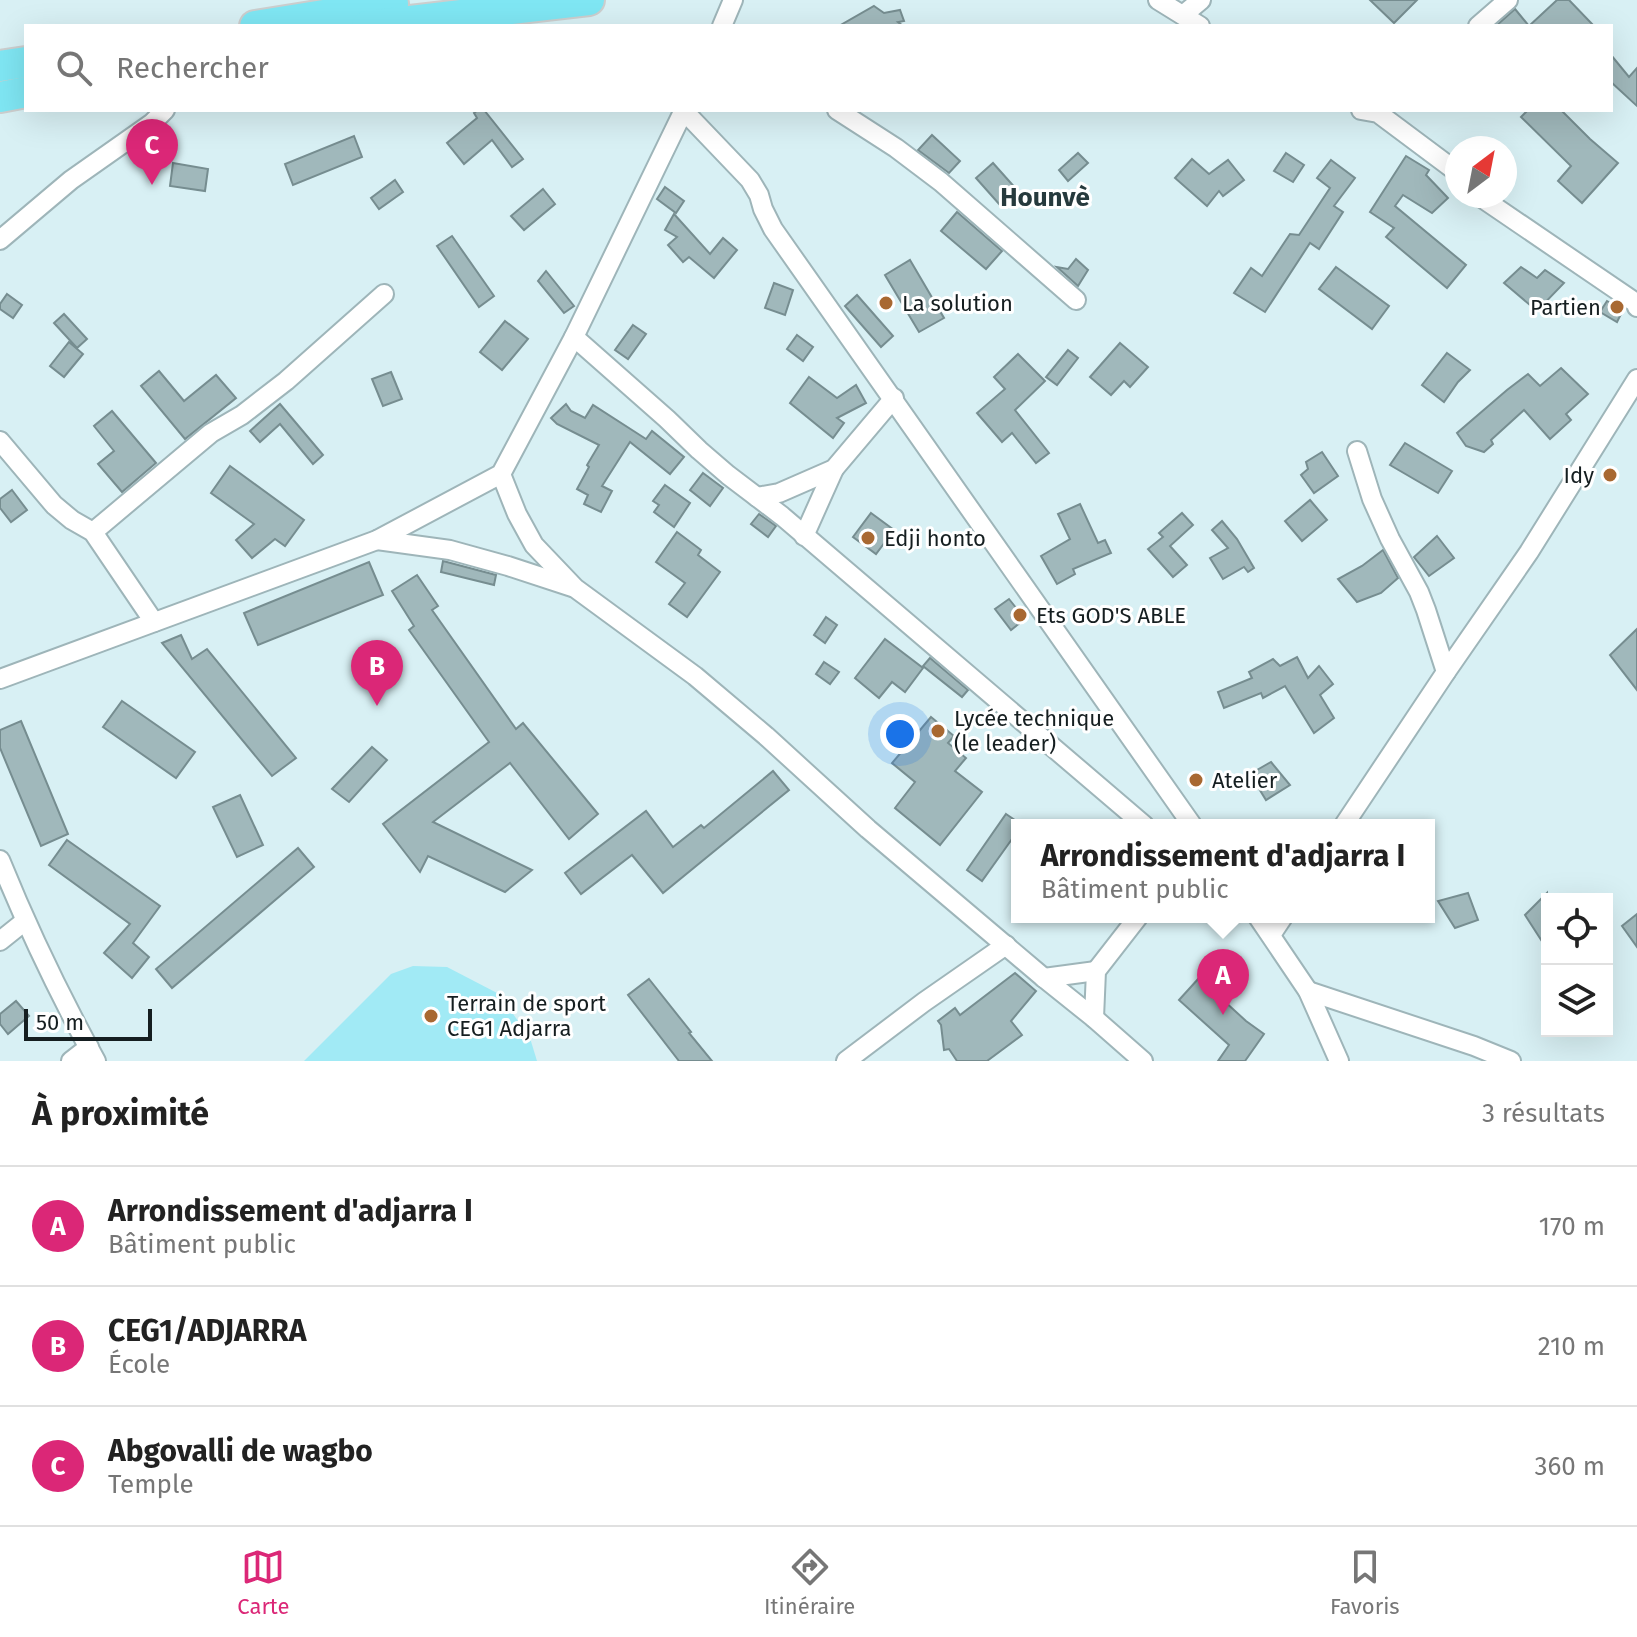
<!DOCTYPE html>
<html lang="fr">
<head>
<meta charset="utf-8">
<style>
	body { margin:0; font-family:"Fira Sans",sans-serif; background:#f6f6f6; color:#222 }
	.controls { position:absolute; right:24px; bottom:24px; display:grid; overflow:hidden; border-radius:0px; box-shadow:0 8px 32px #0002 }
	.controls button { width:72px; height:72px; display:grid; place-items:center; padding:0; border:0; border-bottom:2px solid #e0e0e0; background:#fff; color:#222; font:40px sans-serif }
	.compass { position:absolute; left:1445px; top:136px; width:72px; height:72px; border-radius:50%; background:#fff; box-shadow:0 8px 32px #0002; rotate:32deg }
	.scale { position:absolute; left:24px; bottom:20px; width:128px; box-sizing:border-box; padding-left:8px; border:4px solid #151e20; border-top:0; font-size:22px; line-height:28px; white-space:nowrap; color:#151e20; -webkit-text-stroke:6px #fff; paint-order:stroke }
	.you { position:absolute; left:900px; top:734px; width:28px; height:28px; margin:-20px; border:6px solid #fff; border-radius:50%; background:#1a73e8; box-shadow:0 0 0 12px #1a73e833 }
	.badge { display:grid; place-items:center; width:52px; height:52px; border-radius:50%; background:#db2777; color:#fff; font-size:26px; font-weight:700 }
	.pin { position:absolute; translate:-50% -66px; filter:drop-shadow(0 2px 4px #0008) }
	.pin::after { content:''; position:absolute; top:42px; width:28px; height:24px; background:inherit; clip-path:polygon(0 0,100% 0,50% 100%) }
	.popup { position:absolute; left:1011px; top:819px; width:424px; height:104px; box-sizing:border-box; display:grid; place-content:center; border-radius:0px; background:#fff; filter:drop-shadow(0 2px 6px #0005); font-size:26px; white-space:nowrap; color:#767676 }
	.popup b { font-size:30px; color:#222 }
	.popup::after { content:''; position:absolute; left:50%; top:100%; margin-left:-16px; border:16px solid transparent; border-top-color:#fff }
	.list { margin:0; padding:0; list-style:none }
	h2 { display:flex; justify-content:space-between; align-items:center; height:104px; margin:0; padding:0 32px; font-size:34px }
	h2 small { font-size:26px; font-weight:400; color:#767676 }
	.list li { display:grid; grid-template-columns:52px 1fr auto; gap:24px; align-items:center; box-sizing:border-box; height:120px; padding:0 32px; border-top:2px solid #e0e0e0 }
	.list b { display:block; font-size:30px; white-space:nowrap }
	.list p { margin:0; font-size:26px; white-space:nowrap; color:#767676 }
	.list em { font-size:26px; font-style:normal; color:#767676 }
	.icon { flex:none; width:44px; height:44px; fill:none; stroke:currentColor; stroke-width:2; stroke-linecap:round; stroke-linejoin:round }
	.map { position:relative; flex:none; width:1637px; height:1061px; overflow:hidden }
	.search { position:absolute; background:#fff; box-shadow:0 8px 32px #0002; left:24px; right:24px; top:24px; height:88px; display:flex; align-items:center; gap:20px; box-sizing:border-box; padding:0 28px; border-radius:0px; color:#767676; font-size:30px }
	.sheet { height:464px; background:#fff }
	nav { display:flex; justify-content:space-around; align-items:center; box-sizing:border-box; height:112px; border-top:2px solid #e0e0e0; background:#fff; font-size:22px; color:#767676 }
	nav a { display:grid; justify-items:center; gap:4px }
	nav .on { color:#db2777 }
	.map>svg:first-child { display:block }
	.green { fill:#a1eaf5 }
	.building { fill:#a0b8bb; stroke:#768d90; stroke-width:2 }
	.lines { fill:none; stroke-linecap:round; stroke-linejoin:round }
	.street-casing { stroke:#9eb5b9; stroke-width:22 }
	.primary-casing { stroke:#cccece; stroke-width:34 }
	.street { stroke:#fff; stroke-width:18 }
	.primary { stroke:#7fe6f3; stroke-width:30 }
	.poi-dot { fill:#a86831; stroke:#fff; stroke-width:3 }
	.labels { text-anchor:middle; stroke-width:6; stroke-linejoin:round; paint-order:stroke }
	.poi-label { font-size:22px; fill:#151e20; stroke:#fff; text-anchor:start }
	.quarter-label { font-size:26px; font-weight:bold; fill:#263a3d; stroke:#fff }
</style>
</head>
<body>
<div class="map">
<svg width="1637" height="1061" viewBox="0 0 1637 1061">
	<rect width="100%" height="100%" fill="#d8f0f4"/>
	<!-- green -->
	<polygon class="green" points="413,966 447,967 499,994 530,1038 537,1061 304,1061 391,974"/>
	<!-- building -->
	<g class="building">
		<polygon points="1370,0 1417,0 1394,23"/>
		<polygon points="1557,0 1569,0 1594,26 1529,26"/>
		<polygon points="874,6 884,13 900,10 904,21 898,22 903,26 839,26"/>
		<polygon points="1515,9 1529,26 1496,26"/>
		<polygon points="1611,55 1629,77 1637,68 1637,106 1611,82"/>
		<polygon points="478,110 484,110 523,159 512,167 492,140 464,164 447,143 477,118 474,113"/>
		<polygon points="1528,110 1561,110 1590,139 1618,163 1582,203 1558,181 1571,166 1521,117"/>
		<polygon points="932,135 960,161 949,173 918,150"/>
		<polygon points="354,136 362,157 293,185 285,164"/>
		<polygon points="1078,153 1088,163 1068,181 1059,170"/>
		<polygon points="1286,153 1304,165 1293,182 1274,171"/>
		<polygon points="1406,156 1429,170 1426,175 1448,198 1432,213 1403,195 1395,206 1466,265 1447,288 1386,237 1394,228 1370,212"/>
		<polygon points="1192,159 1209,174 1228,160 1244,180 1223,196 1219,191 1207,206 1175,178"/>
		<polygon points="1331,160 1355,178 1334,206 1343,212 1319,249 1310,243 1265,312 1234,293 1251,268 1262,276 1290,234 1299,235 1330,188 1317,178"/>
		<polygon points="173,163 208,169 205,191 170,186"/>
		<polygon points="993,163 1017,190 1000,205 976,178"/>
		<polygon points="395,180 403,192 379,209 371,198"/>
		<polygon points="665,187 684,201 676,213 657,199"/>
		<polygon points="543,189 555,204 524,230 511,216"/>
		<polygon points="957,212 1002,251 986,269 941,231"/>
		<polygon points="674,214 710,254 723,238 737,250 714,278 689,257 683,262 668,245 677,237 665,230"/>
		<polygon points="452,236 494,296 479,307 437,246"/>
		<polygon points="1076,259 1088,270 1078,286 1057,267 1068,269"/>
		<polygon points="910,260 944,318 919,332 885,275"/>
		<polygon points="1336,267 1389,306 1372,329 1319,289"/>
		<polygon points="1521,267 1537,278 1545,270 1564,283 1537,311 1504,283"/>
		<polygon points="546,271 574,306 564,313 538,281"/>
		<polygon points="774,283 793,290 785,315 765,308"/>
		<polygon points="7,294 22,305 13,318 0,309 0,304"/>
		<polygon points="857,295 893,336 881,347 845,306"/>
		<polygon points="1607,301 1623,310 1617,322 1600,312"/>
		<polygon points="64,314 87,339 77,348 54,323"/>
		<polygon points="505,321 528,339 502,370 480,352"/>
		<polygon points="633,325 646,334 628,359 615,350"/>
		<polygon points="797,335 813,347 803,361 787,349"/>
		<polygon points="69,342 83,354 64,377 50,366"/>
		<polygon points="1120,343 1148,367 1130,387 1124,381 1111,395 1090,377"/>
		<polygon points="1068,350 1078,358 1057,385 1046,377"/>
		<polygon points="1447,353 1470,370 1458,382 1444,402 1422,385"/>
		<polygon points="1018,354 1045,381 1015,410 1049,453 1036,463 1012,433 1002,442 977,413 1005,389 994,377"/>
		<polygon points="1561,368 1588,394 1566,414 1571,420 1550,439 1524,410 1491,440 1493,444 1484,452 1466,446 1457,433 1507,390 1528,374 1540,386"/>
		<polygon points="159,371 184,401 216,375 236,398 185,439 141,386"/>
		<polygon points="391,372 402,399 383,406 372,379"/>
		<polygon points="809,377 837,398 856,385 866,403 837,418 844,423 833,438 790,403"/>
		<polygon points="280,404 323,455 313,464 280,424 260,442 250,431"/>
		<polygon points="566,404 571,411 585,418 593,405 646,439 652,431 684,457 670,474 630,442 602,486 612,491 601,512 584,504 588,495 577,489 589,467 587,465 599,445 557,424 551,418"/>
		<polygon points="112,411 156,463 122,492 98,464 114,451 94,426"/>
		<polygon points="1405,443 1452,471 1438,493 1390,465"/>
		<polygon points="1322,452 1338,476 1314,493 1301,475 1308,469 1306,462"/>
		<polygon points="230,466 304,520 285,546 275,539 252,558 236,540 254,524 211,493"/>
		<polygon points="703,473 723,488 710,506 690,490"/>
		<polygon points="665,485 690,503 674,527 654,512 659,505 653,501"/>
		<polygon points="12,490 27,510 11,522 0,508 0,499"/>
		<polygon points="1310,500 1327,520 1302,541 1285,521"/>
		<polygon points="1080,504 1098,543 1105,540 1111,553 1073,569 1075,574 1057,584 1041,556 1070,539 1058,514"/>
		<polygon points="871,513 894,530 876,554 853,537"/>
		<polygon points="1182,513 1193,525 1170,546 1187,565 1173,577 1148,549 1163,537 1159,533"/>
		<polygon points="759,514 776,526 768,537 751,524"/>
		<polygon points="1222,521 1237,539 1254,568 1248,572 1244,567 1223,579 1210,558 1228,548 1212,530"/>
		<polygon points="677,532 701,550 698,555 720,572 687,617 669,604 685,583 656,562"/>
		<polygon points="1437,536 1454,558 1429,576 1414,557"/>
		<polygon points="1383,550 1398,578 1381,593 1357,602 1338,579 1362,566"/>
		<polygon points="443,561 496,575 494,585 441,572"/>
		<polygon points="369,562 383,595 258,645 244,613"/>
		<polygon points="417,575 438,606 432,610 516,729 523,723 598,814 569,839 510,763 433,822 532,870 505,892 428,856 420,872 383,824 489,742 409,630 414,626 392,591"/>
		<polygon points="1009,599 1025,619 1011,630 995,609"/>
		<polygon points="826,617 837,625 825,643 814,635"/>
		<polygon points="1637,629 1637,690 1610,655"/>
		<polygon points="181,635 192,659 207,649 296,758 272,776 162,643"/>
		<polygon points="885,639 923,668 905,692 892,682 879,698 855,678"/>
		<polygon points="1297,657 1308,678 1319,666 1333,684 1320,695 1334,718 1314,733 1285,686 1263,698 1261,693 1224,708 1218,692 1252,678 1249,672 1273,659 1280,666"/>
		<polygon points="930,658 968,690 962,697 923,666"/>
		<polygon points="824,662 839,672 830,684 816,674"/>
		<polygon points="122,701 195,752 176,778 103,727"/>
		<polygon points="931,717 954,736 948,743 966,758 955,771 982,792 940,845 895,808 915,782 892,763"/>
		<polygon points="21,721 68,834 41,846 0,748 0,730"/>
		<polygon points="372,747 387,760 349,802 332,789"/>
		<polygon points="1271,762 1290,785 1266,800 1250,774"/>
		<polygon points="773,771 789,790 663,893 632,855 581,894 565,873 646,811 673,847 701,825 704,828"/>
		<polygon points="240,795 263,845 237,857 213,807"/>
		<polygon points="1006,814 1022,825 1017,825 1017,832 982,881 967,870"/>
		<polygon points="67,840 160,906 133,943 149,957 132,978 104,953 130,924 49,865"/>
		<polygon points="298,848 314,867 172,988 156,969"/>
		<polygon points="1468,893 1478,920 1455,928 1438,901"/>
		<polygon points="1547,893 1547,949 1525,915"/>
		<polygon points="1637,914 1637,947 1622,926"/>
		<polygon points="1015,973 1036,991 1011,1021 1022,1035 987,1061 957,1061 949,1049 944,1050 941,1025 938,1021 955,1008 960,1015"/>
		<polygon points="1199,978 1246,1021 1264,1034 1245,1061 1218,1061 1229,1045 1179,1000"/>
		<polygon points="649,979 691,1032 689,1033 712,1061 679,1061 628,995"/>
		<polygon points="16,1001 29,1016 8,1034 0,1024 0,1014"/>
	</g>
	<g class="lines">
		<defs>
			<g id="street">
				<polyline points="1158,0 1200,26"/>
				<polyline points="1183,15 1201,0"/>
				<polyline points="722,26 733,0"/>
				<polyline points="1478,26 1508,0"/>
				<polyline points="837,110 896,148 941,182 1076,300"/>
				<polyline points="1361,110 1378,113 1457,172"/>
				<polyline points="684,111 750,180 759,195 763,209 773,229 1192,825"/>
				<polyline points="1479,196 1636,303 1637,307"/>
				<polyline points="0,240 71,180 152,123 165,110"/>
				<polyline points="574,337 667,419 699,450 728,475 782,516 1144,825"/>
				<polyline points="0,441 54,505 72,520 93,532 154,622"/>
				<polyline points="1357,451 1372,499 1390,539 1419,592 1426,610 1446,672"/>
				<polyline points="501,474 517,514 534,545 575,588 695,676 766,736 868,829 1044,978 1094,1018 1143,1061"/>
				<polyline points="757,497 779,493 834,469 894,398"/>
				<polyline points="93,532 211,433 242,415 286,381 384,294"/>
				<polyline points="804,536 834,469"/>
				<polyline points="377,540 450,550 508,566 572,587"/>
				<polyline points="0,679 377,540 501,474 574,337 684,110"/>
				<polyline points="1344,825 1446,672 1529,552 1637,379"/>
				<path d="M0,860C28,929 60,996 96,1061"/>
				<polyline points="1258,917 1308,991 1339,1061"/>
				<polyline points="1271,935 1283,917"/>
				<polyline points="0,941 25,921"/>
				<polyline points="1044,978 1096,971"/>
				<polyline points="1308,991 1474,1046 1511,1061"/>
				<polyline points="1094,1018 1096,971 1138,917"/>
				<polyline points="71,1061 89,1047"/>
				<polyline points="846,1061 924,1002 1006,945"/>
			</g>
			<g id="primary">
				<polyline points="255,26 393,4"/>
				<polyline points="367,26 589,0"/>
				<polyline points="0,66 26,62"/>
				<polyline points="0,97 26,92"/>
			</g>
		</defs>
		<!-- street casing -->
		<use href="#street" class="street-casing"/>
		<!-- primary casing -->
		<use href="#primary" class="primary-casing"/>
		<!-- street -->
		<use href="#street" class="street"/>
		<!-- primary -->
		<use href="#primary" class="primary"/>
	</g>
	<!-- markers -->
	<g class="poi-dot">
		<circle cx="886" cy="303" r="8"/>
		<circle cx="1617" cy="307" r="8"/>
		<circle cx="1610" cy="475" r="8"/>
		<circle cx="868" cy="538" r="8"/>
		<circle cx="1020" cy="615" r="8"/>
		<circle cx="938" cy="731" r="8"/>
		<circle cx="1196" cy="780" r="8"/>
		<circle cx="431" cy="1016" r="8"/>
	</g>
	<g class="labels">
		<!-- poi labels -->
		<g class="poi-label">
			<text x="902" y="311">La solution</text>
			<text x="1601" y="315" text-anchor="end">Partien</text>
			<text x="1594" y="483" text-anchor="end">Idy</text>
			<text x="884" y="546">Edji honto</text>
			<text x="1036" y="623">Ets GOD'S ABLE</text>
			<text x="954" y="726">Lycée technique<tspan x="954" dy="25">(le leader)</tspan></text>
			<text x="1212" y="788">Atelier</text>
			<text x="447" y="1011">Terrain de sport<tspan x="447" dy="25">CEG1 Adjarra</tspan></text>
		</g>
		<!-- quarter labels -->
		<g class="quarter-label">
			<text x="1045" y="206">Hounvè</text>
		</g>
	</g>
</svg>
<div class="controls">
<button><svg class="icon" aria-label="locate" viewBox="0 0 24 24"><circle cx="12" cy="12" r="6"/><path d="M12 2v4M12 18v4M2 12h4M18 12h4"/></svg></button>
<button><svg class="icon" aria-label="layers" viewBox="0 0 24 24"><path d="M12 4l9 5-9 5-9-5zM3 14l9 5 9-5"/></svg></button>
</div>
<svg class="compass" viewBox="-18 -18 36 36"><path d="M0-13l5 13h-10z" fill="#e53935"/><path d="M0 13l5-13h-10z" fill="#767676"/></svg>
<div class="scale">50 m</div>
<div class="you"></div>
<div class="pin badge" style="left:1223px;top:1015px">A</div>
<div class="popup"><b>Arrondissement d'adjarra I</b>Bâtiment public</div>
<div class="pin badge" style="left:377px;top:706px">B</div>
<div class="pin badge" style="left:152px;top:185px">C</div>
<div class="search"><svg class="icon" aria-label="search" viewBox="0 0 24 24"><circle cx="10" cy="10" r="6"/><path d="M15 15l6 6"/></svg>Rechercher</div>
</div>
<section class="sheet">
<h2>À proximité<small>3 résultats</small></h2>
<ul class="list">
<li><span class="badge">A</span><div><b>Arrondissement d'adjarra I</b><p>Bâtiment public</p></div><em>170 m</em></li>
<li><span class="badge">B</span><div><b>CEG1/ADJARRA</b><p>École</p></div><em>210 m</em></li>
<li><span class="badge">C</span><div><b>Abgovalli de wagbo</b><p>Temple</p></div><em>360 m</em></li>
</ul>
</section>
<nav>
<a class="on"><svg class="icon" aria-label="map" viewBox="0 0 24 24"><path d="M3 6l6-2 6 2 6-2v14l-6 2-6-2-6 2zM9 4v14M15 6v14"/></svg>Carte</a>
<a><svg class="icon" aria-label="directions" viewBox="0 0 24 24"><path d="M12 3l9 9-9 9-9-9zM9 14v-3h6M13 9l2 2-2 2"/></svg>Itinéraire</a>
<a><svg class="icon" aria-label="saved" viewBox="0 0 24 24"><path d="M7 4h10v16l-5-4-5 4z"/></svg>Favoris</a>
</nav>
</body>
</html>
